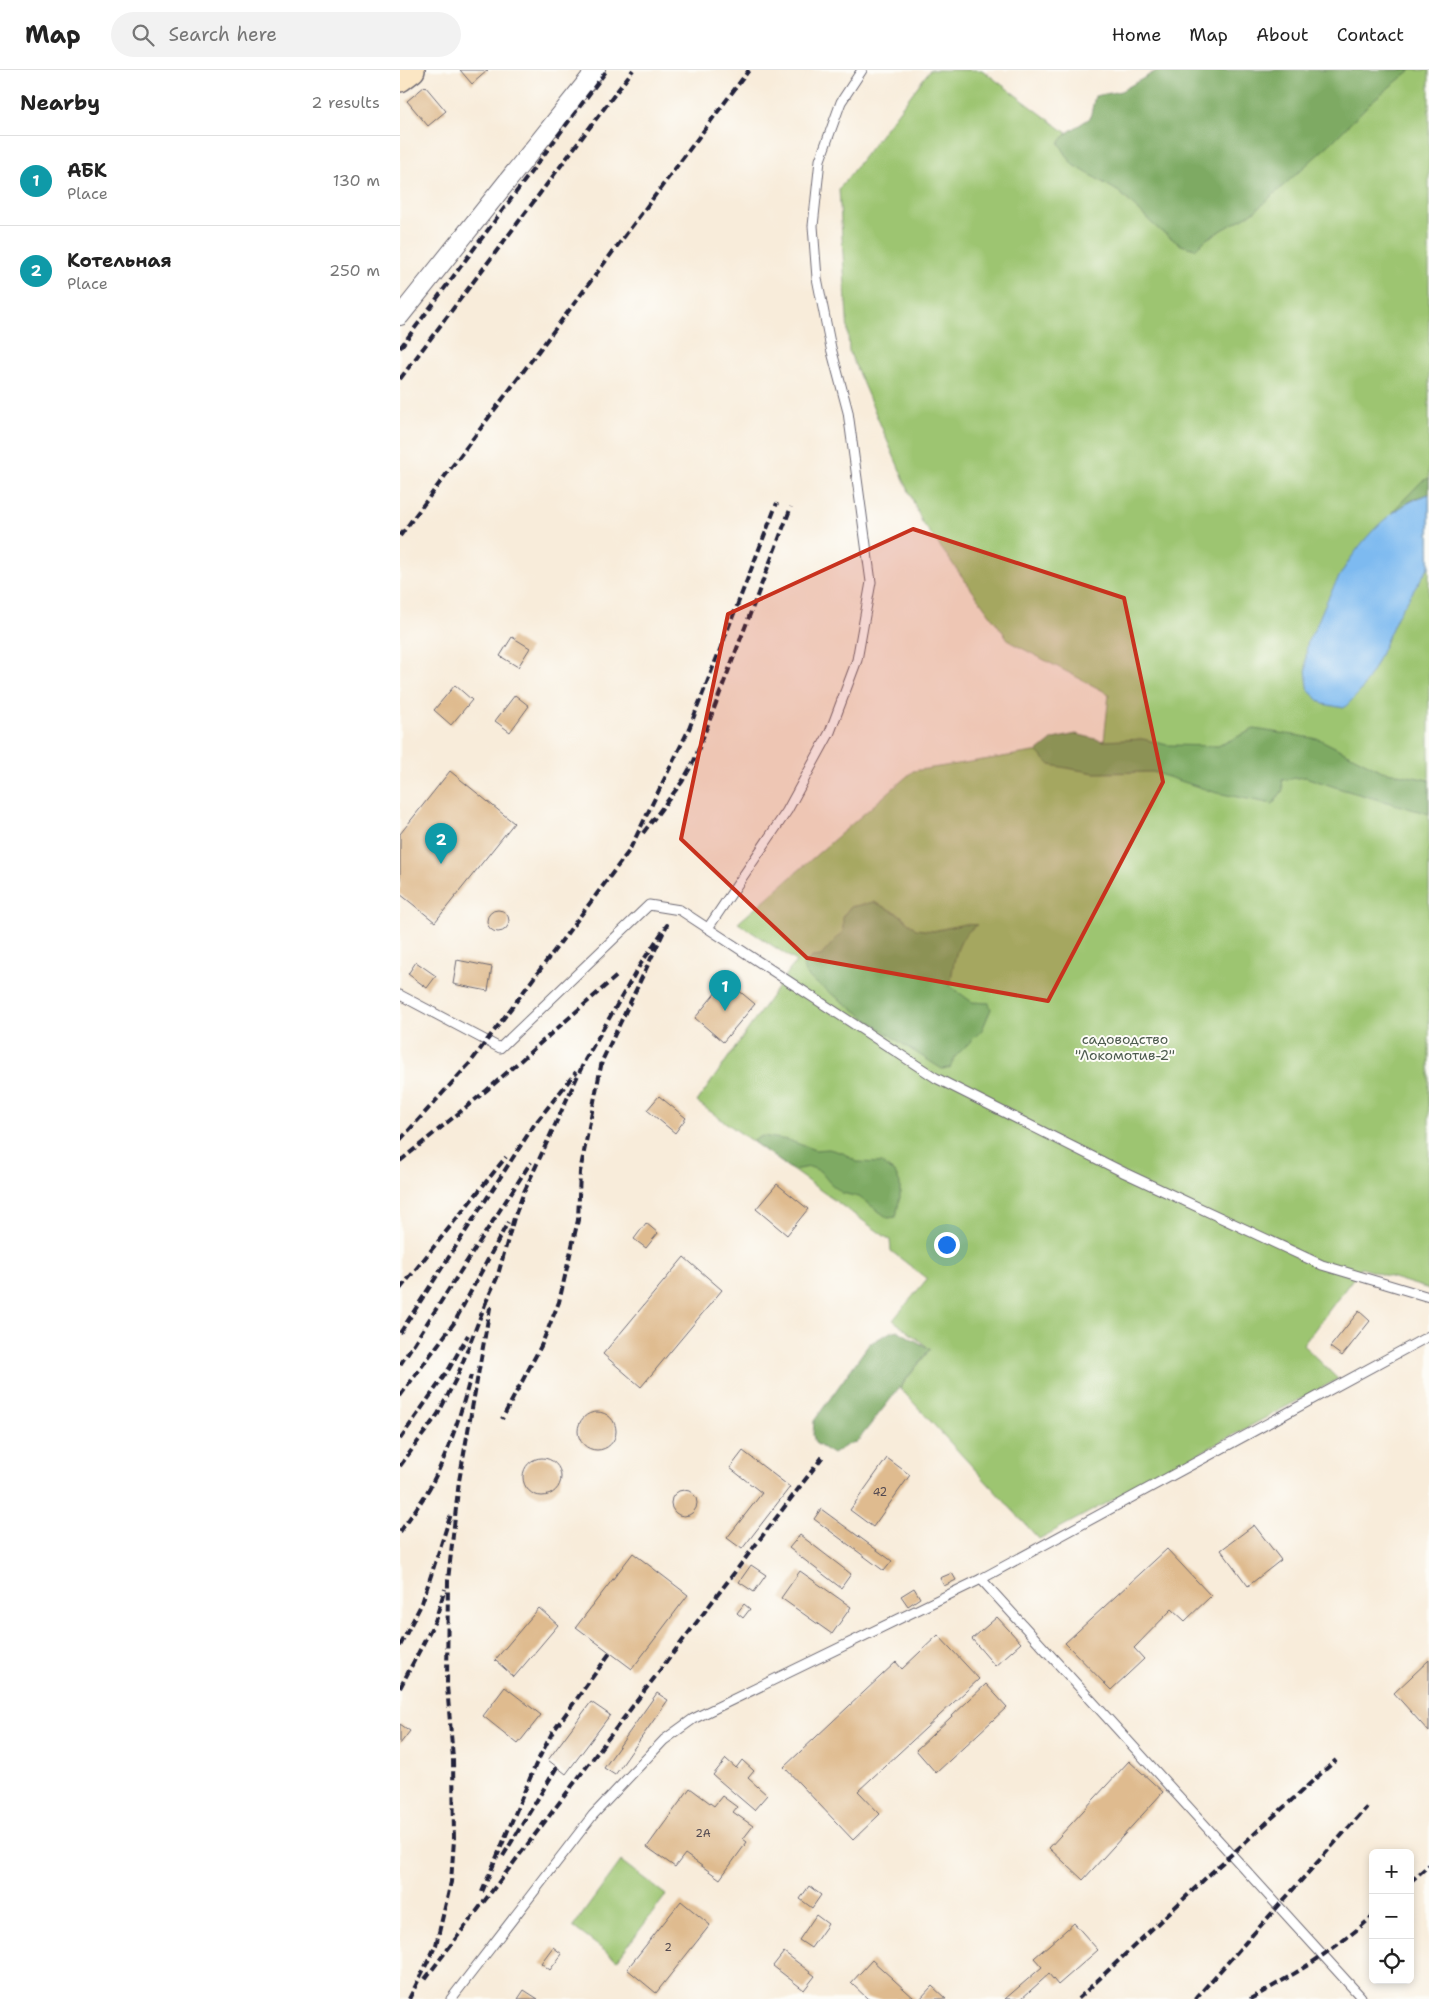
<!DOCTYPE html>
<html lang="en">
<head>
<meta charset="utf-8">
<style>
	body { margin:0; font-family:"Shantell Sans",sans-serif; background:#f2f2f2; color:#222 }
	.controls { position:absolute; right:15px; bottom:15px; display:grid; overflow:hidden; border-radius:8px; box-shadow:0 2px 8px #0003 }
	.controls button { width:45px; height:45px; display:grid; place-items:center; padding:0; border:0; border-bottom:1px solid #e0e0e0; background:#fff; color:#222; font:25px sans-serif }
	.you { position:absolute; left:546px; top:1174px; width:18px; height:18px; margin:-12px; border:4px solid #fff; border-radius:50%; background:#1a73e8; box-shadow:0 0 0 8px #1a73e833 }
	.badge { display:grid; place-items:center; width:32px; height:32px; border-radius:50%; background:#c8321e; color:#fff; font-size:16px; font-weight:700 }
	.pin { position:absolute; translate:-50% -41px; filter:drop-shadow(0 1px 2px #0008) }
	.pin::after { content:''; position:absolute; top:26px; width:18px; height:15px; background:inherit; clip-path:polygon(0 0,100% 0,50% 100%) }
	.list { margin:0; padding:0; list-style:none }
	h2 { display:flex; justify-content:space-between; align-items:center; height:65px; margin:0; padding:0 20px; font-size:21px }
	h2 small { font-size:16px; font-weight:400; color:#767676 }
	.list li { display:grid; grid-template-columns:32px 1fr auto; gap:15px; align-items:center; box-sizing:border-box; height:90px; padding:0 20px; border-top:1px solid #e0e0e0 }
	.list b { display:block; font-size:19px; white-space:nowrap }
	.list p { margin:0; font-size:16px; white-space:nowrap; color:#767676 }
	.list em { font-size:16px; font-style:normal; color:#767676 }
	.icon { flex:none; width:28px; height:28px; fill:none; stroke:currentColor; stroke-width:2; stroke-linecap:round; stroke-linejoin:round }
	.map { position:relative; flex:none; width:1029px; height:1929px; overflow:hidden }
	header { display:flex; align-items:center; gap:30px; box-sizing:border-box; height:70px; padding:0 25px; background:#fff; border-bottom:1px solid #e0e0e0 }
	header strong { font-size:24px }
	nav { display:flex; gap:28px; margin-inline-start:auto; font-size:18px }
	.search { width:350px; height:45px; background:#f2f2f2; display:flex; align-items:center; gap:12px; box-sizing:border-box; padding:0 18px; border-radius:28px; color:#767676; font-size:19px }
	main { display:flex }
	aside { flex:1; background:#fff }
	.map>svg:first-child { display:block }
	.green { fill:#9dc571; stroke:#607456 }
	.forest { fill:#7eaa63; stroke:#50664f }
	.water { fill:#7dbaf0; stroke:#506e96 }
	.building { fill:#dfbb8f }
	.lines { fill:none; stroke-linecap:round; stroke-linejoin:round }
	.lane-casing { stroke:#6d6973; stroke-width:11 }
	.street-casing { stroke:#6d6973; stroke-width:20 }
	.secondary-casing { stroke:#6d6973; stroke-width:28 }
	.lane { stroke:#fff; stroke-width:9 }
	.street { stroke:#fff; stroke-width:18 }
	.secondary { stroke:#fbe6c4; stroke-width:25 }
	.rail { stroke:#22223b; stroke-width:4; stroke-dasharray:8 4; stroke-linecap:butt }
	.marked { fill:#c8321e; fill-opacity:0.2; stroke:#c8321e; stroke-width:4; stroke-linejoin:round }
	.labels { text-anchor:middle; stroke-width:4; stroke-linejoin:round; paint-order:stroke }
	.number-label { font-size:11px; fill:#514850 }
	.park-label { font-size:14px; fill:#4d5b4e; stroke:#fdfcf7 }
</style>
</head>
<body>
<header>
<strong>Map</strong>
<div class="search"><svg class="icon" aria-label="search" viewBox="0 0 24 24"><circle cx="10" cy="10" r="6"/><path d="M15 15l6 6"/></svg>Search here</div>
<nav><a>Home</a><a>Map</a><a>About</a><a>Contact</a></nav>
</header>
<main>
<aside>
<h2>Nearby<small>2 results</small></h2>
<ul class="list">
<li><span class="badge" style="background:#0f9aa8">1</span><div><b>АБК</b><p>Place</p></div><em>130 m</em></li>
<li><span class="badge" style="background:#0f9aa8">2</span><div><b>Котельная</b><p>Place</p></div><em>250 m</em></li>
</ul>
</aside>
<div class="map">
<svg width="1029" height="1929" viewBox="0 0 1029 1929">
	<rect width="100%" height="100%" fill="#fdfcf7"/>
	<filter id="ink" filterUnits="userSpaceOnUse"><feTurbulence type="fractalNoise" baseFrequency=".02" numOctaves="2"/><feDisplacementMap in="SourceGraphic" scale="10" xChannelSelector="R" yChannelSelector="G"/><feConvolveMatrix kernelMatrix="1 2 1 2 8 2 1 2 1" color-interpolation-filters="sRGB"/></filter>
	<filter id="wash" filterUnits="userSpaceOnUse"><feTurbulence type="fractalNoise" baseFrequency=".0096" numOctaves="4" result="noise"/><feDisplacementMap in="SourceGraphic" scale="20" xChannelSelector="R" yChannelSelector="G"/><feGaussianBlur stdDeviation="1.12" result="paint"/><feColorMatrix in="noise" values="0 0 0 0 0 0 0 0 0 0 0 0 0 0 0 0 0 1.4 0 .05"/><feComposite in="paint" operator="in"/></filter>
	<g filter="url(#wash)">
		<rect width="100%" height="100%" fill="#f8ecda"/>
		<!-- green -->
		<g class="green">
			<polygon points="530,0 582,0 808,168 988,0 1029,0 1029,1219 961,1198 903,1275 938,1309 639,1469 500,1318 530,1279 493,1250 527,1209 491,1181 490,1170 297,1032 396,891 338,853 513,701 704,671 709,624 610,572 522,452 449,281 439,119"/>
			<polygon points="221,1791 266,1825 217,1890 173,1857"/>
		</g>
		<!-- forest -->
		<g class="forest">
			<polygon points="758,0 1011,0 972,31 933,71 854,142 808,168 795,179 781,175 757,158 719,122 672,94 659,73 667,63 690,48 695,26 721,21"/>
			<polygon points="1029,408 1029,424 1016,428 991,443 1022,411"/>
			<polygon points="854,659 919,669 982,701 1029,710 1029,744 941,719 905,707 882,710 883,720 873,734 817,723 753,702 695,703 650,695 637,682 653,669 676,664 704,671 743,669 767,675 818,676"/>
			<path d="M474,832L499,844L516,859L533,861L565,854L577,855C555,868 554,893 550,916L572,932L589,933L591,939L582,960L555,987L550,998L542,999L504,975L412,910L405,903L403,895L412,887L421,886L443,861V846L450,837Z"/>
			<polygon points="362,1066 388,1070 415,1080 429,1079 443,1083 457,1092 482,1093 495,1103 500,1113 500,1127 496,1147 488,1148 459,1127 442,1123 430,1113 420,1101 410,1097 392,1100 352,1071"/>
			<path d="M497,1260L530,1279L456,1373L447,1375L433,1384L415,1373L413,1365L414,1351L469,1274C479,1269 486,1263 497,1260Z"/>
		</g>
		<!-- water -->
		<path class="water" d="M1029,424V496L997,547L975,596L960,622L944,638L923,634L909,621C906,606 905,590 907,575C908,568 914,561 917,554C937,502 973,442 1029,424Z"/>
		<g id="blocks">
			<!-- building -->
			<g class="building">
				<polygon points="60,0 88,0 72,14"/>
				<polygon points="25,16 46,41 28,56 7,31"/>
				<polygon points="112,567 130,578 118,597 100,586"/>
				<polygon points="55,615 72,630 51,655 34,640"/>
				<polygon points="115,625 129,636 110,662 95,651"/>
				<polygon points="50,701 114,753 35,852 0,824 0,764"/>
				<circle cx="98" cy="851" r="11"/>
				<polygon points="57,890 92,897 88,921 53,914"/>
				<polygon points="16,892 36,906 27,918 8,904"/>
				<polygon points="326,910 355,934 323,972 295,948"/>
				<polygon points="259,1026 286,1048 275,1063 247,1040"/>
				<polygon points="377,1114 408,1139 387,1165 356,1139"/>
				<polygon points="246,1153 258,1163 246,1178 234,1169"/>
				<polygon points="284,1187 322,1220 241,1317 203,1284"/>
				<polygon points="959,1241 970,1251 942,1286 930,1277"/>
				<circle cx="197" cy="1361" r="19"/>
				<polygon points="343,1381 390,1417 342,1479 327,1468 362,1423 330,1398"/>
				<circle cx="142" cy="1407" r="19"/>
				<polygon points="487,1388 510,1405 473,1457 450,1440"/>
				<circle cx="284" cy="1433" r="13"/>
				<polygon points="421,1439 492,1491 484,1501 414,1449"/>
				<polygon points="854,1455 881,1490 848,1516 821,1480"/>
				<polygon points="400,1465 451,1504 441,1518 389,1478"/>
				<polygon points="767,1479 811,1526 785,1551 772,1539 734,1578 744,1589 711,1620 665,1573"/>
				<polygon points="233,1483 288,1525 232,1599 176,1557"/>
				<polygon points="351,1495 366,1505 354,1522 339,1512"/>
				<polygon points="400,1501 451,1537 432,1564 381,1528"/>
				<polygon points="552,1503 556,1510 544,1516 540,1508"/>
				<polygon points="514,1518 520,1528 508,1536 501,1526"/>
				<polygon points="344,1534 350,1539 343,1548 337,1543"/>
				<polygon points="139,1538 158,1555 114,1607 95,1590"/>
				<polygon points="597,1547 621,1573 595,1596 572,1569"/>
				<polygon points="538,1565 579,1609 458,1721 480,1744 453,1770 384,1697 496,1592 502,1599"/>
				<polygon points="1029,1590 1029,1662 994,1623"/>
				<polygon points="586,1614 607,1637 536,1703 516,1680"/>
				<polygon points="105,1617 141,1645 118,1674 83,1646"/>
				<polygon points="257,1623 268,1630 215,1705 204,1698"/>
				<polygon points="191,1632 210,1645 166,1704 148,1690"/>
				<polygon points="0,1654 10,1661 0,1674"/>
				<polygon points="326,1689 336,1698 342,1690 354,1701 348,1708 367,1725 354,1740 313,1705"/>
				<polygon points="729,1691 763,1722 683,1810 649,1778"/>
				<polygon points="290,1718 314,1736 322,1726 337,1737 333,1742 353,1756 343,1769 347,1772 320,1809 285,1784 275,1797 247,1777"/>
				<polygon points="409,1816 421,1825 412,1838 400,1829"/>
				<polygon points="281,1831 310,1855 256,1923 227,1899"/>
				<polygon points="416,1845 428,1854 411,1878 399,1870"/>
				<polygon points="674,1853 698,1880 658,1915 649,1904 621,1929 605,1929 642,1897 634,1888"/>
				<polygon points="153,1877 162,1884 150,1900 141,1893"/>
				<polygon points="384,1882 415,1906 404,1920 373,1896"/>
				<polygon points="472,1890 515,1929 468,1929 451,1913"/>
				<polygon points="532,1916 546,1929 520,1929"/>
				<polygon points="124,1920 138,1929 118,1929"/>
			</g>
		</g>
	</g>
	<g filter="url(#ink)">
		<use href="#blocks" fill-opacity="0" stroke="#6d6973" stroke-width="1"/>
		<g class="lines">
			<defs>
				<g id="lane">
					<polyline points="308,858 387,741 430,662 457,590 471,512 448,342 431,278 417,208 413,156 420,90 441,32 462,0"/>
					<polyline points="0,925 100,978 249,835 280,840 536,1008 725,1103 922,1195 1029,1227"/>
					<polyline points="581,1509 961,1927"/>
					<polyline points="51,1929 193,1745 264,1670 293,1649 581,1509 1029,1266"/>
				</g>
				<polyline id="street" points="0,246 196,0"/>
				<polyline id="secondary" points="0,9 12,0"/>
			</defs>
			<!-- lane casing -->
			<use href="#lane" class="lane-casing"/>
			<!-- street casing -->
			<use href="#street" class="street-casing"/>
			<!-- secondary casing -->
			<use href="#secondary" class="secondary-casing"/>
			<!-- lane -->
			<use href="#lane" class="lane"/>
			<!-- street -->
			<use href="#street" class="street"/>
			<!-- secondary -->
			<use href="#secondary" class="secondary"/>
			<!-- rail -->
			<g class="rail">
				<polyline points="0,278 207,0"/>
				<polyline points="0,309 233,0"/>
				<polyline points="0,466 349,0"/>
				<polyline points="243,763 282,712 294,691 391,437"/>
				<polyline points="0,1070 70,993 229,781 289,659 377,433"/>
				<polyline points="0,1091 87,1020 219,904"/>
				<polyline points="0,1219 106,1087"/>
				<polyline points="0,1263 134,1055 176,1002"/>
				<polyline points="0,1295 131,1092"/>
				<polyline points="0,1326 54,1253 108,1152"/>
				<polyline points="0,1369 49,1299 68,1265"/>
				<polyline points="0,1396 38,1344 57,1307 86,1232"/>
				<path d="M0,1462C10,1447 21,1433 30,1417C49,1382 61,1343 71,1305"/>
				<polyline points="0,1576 22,1533 51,1444"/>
				<polyline points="0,1618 35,1551 45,1519"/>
				<polyline points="103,1786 157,1697"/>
				<polyline points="1010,1812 1029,1795"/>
				<polyline points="82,1822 136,1694 152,1663 210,1583"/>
				<polyline points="25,1909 424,1385"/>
				<polyline points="9,1929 36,1875 51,1812 54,1770 53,1688 47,1616 48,1510 59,1411 90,1238 85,1234 97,1208 114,1148 124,1122 185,990 240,895 267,855 202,991 180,1102 178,1150 159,1232 141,1276 102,1349"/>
				<polyline points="678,1929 811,1803 936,1690"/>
				<polyline points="795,1929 967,1737"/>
				<path d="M850,1929C894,1905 935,1880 973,1846"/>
			</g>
		</g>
	</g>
	<!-- marked area -->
	<path class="marked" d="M513,459L724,528L763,712L648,931L407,888L281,769L328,544Z"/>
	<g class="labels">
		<!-- number labels -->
		<g class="number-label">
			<text x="480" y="1426">42</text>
			<text x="303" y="1767">2А</text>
			<text x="268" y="1881">2</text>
		</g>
		<!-- park labels -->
		<g class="park-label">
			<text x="725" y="974">садоводство<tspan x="725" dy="16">"Локомотив-2"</tspan></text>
		</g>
	</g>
</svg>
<div class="controls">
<button>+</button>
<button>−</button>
<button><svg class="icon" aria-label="locate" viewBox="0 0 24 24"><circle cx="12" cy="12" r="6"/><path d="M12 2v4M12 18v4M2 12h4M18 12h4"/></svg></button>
</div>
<div class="you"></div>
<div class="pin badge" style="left:325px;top:941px;background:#0f9aa8">1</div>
<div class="pin badge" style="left:41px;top:794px;background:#0f9aa8">2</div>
</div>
</main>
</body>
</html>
